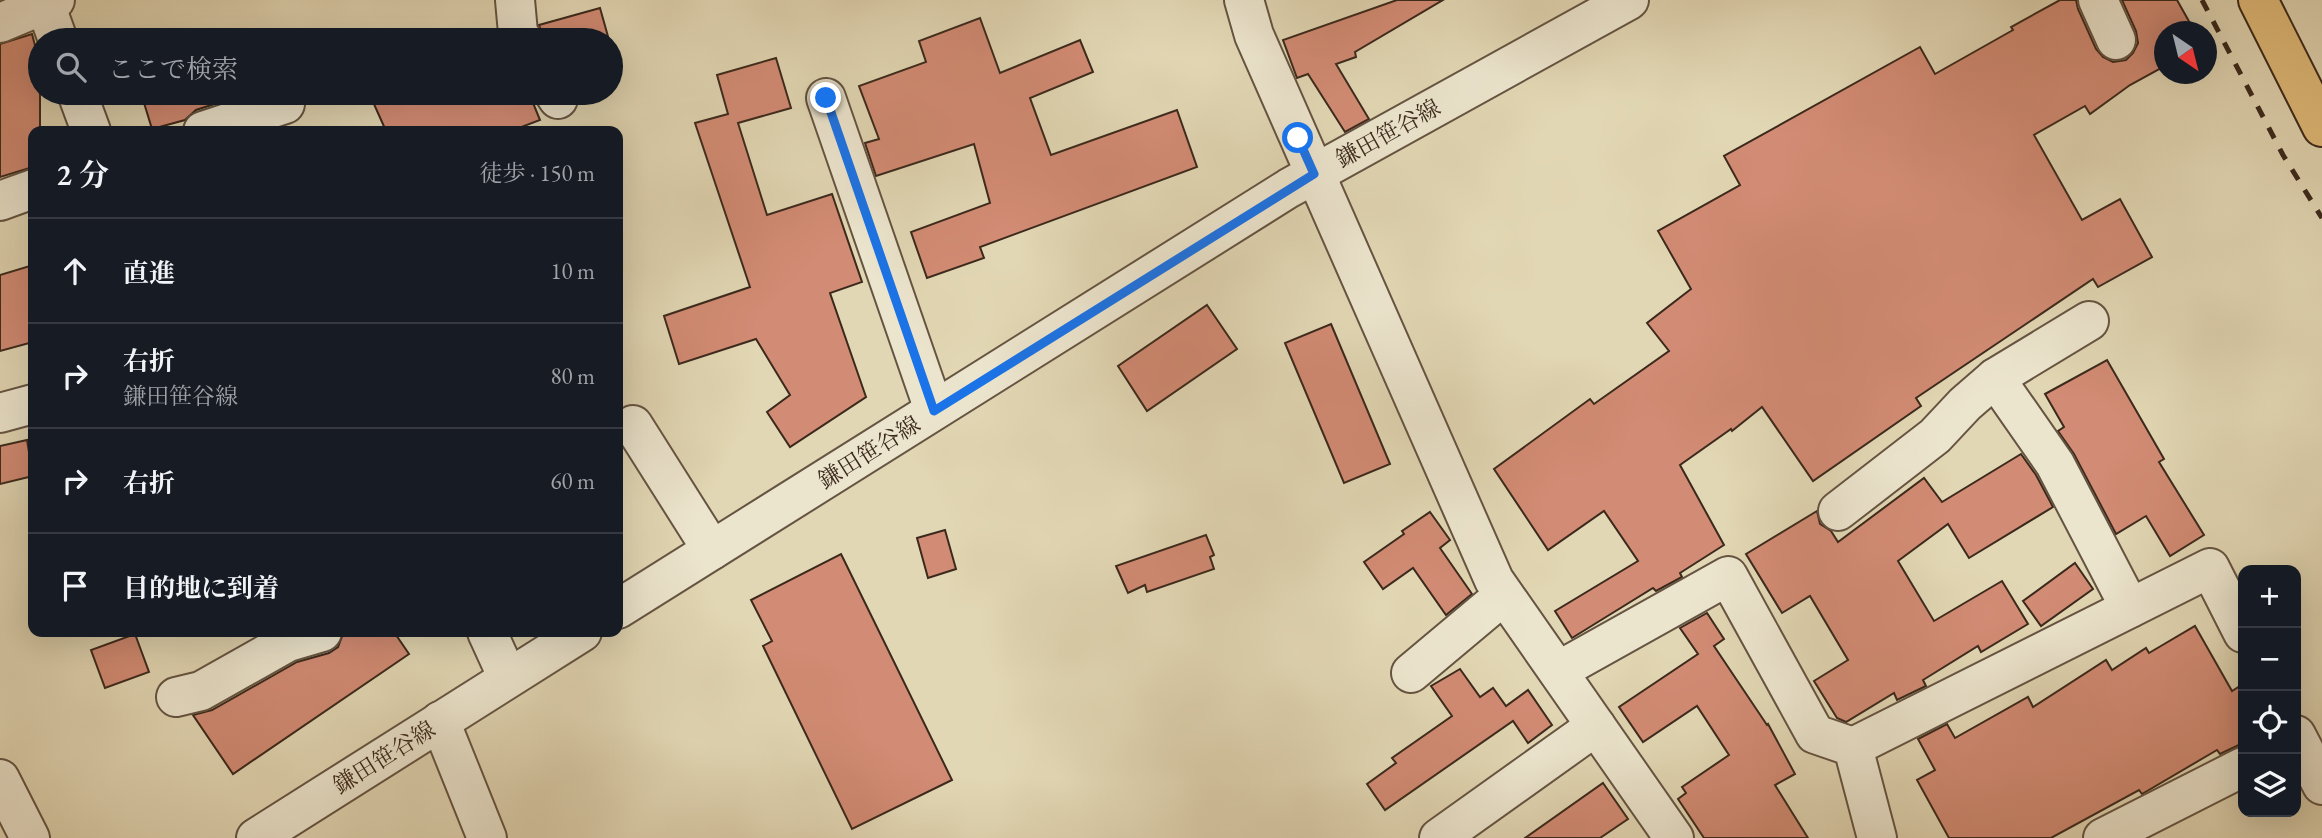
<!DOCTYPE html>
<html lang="ja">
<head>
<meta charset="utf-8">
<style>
	body { margin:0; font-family:"EB Garamond","Noto Serif JP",serif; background:#20242c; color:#f1f3f6 }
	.controls { position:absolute; right:21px; bottom:21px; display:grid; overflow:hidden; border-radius:14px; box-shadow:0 7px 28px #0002 }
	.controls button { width:63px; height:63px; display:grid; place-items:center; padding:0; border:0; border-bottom:2px solid #363941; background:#171b24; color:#f1f3f6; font:35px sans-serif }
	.compass { position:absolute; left:2154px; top:21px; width:63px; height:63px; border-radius:50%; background:#171b24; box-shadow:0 7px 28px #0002; rotate:145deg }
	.stop { position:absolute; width:21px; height:21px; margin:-16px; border:5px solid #1a73e8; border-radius:50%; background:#fff }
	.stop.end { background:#1a73e8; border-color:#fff; box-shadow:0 2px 7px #0008 }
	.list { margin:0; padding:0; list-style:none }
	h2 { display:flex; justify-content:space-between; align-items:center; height:91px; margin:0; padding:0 28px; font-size:30px }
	h2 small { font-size:23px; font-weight:400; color:#9ea1a6 }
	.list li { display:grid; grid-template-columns:46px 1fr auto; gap:21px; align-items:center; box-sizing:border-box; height:105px; padding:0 28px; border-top:2px solid #363941 }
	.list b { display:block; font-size:26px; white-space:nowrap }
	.list p { margin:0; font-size:23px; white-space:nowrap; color:#9ea1a6 }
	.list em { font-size:23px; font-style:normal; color:#9ea1a6 }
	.icon { flex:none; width:38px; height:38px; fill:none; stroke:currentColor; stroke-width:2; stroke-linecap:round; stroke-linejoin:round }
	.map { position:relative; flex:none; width:2322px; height:838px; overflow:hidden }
	.search { position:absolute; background:#171b24; box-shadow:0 7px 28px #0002; left:28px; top:28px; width:595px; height:77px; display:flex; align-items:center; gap:18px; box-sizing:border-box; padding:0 24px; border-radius:38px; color:#9ea1a6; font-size:26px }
	.panel { position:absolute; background:#171b24; box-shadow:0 7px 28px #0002; left:28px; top:126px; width:595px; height:511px; border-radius:14px }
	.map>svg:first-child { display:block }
	.building { fill:#d28b74; stroke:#3b291c; stroke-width:2 }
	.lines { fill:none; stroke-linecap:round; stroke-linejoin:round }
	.minor-casing { stroke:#655442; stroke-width:42 }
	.major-casing { stroke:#3b291c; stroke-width:42 }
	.minor { stroke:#ece5ce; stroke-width:38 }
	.major { stroke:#e1bc7a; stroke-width:38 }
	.rail { stroke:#3b291c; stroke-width:5; stroke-dasharray:12 12; stroke-linecap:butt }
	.route { stroke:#1a73e8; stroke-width:9 }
	.labels { text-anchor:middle; stroke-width:6; stroke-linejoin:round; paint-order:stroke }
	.street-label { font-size:23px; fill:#3b291c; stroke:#ece5ce }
</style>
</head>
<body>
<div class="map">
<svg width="2322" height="838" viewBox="0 0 2322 838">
	<rect width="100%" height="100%" fill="#e2d7b4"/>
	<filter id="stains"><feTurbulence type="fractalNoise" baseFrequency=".00286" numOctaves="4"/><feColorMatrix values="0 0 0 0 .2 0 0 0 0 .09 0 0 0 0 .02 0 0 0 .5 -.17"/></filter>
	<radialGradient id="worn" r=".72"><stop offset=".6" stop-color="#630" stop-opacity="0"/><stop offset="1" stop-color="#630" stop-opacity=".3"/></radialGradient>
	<!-- building -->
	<g class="building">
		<polygon points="1397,0 1443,0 1355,52 1356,57 1336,64 1369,119 1345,132 1308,74 1297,78 1283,40"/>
		<polygon points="2060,0 2076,0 2078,9 2096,49 2103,57 2113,62 2126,60 2133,53 2138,43 2136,31 2122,0 2177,0 2195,32 2165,32 2165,66 2130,85 2090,114 2085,106 2034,135 2082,220 2120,199 2152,257 2098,287 2093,279 1916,398 1921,406 1813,481 1762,407 1732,431 1731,429 1680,465 1724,545 1680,573 1682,577 1656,591 1653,588 1572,638 1555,611 1638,561 1604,511 1548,550 1494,469 1590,399 1594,404 1669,351 1647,323 1691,289 1658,231 1740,185 1724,156 1920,47 1935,74 2013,30 2011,27"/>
		<polygon points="600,8 609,40 544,40 539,25"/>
		<polygon points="980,18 1000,73 1080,40 1093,72 1030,98 1051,155 1177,110 1197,167 980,247 984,258 927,278 911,232 990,203 974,144 876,176 865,143 879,139 859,86 926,62 919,41"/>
		<polygon points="32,34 40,65 40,131 33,131 33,167 0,177 0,44"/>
		<polygon points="776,58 791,108 738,123 767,215 832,194 862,282 830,293 866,397 790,447 767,412 790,395 756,339 679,364 664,316 750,287 695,123 728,114 717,75"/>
		<polygon points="141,93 249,93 196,110 185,120 152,129"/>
		<polygon points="369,93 529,93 540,120 511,131 386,131"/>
		<polygon points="33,265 33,342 0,351 0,275"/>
		<polygon points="1207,305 1237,349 1147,411 1118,366"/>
		<polygon points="1331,324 1390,464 1344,483 1285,343"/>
		<polygon points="2107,360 2164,459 2159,462 2204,535 2170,556 2146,516 2116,534 2074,454 2058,431 2064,427 2045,394"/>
		<polygon points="27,440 33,476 0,484 0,446"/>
		<polygon points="2021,454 2036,475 2053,507 1969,558 1948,524 1898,561 1934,621 2002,581 2028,624 1981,652 1978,646 1923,680 1926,686 1897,700 1894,693 1846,722 1837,718 1814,681 1848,660 1810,596 1782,613 1746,554 1817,511 1820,524 1831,531 1838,542 1924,478 1942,502"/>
		<polygon points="1430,512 1450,540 1440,548 1472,594 1446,615 1413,568 1383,589 1364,562 1404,534 1402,531"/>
		<polygon points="945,530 956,569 928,578 917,538"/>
		<polygon points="1206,535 1214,555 1210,557 1214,569 1147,592 1145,585 1128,593 1116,566"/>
		<polygon points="841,554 952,780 852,829 763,646 772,641 751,600"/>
		<polygon points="2075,563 2093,589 2041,626 2023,601"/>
		<polygon points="1707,613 1724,639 1714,646 1767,725 1768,724 1795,774 1775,785 1808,838 1704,838 1678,799 1686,793 1682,787 1729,755 1697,706 1643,742 1619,707 1698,654 1680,628"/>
		<polygon points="2195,626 2232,691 2243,684 2243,743 2220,754 2217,750 2142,794 2139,790 2051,838 1949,838 1917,780 1935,770 1918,739 1947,724 1955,738 2028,697 2033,707 2106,660 2112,670 2146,648 2149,653"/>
		<polygon points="351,632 394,632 409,654 233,774 193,715 212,710 297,662 329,653 338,647 343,634"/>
		<polygon points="135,634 149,672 105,688 91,650"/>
		<polygon points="1460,669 1480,697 1493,688 1506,706 1528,690 1552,725 1528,743 1513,721 1385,810 1367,784 1396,763 1392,758 1452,716 1431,686"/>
		<polygon points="1603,783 1628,819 1600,838 1525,838"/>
	</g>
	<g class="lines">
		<defs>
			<g id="minor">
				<polyline points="515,0 518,33 523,40"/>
				<polyline points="1244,0 1254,35 1494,580 1674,838"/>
				<polyline points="2098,0 2116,40"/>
				<polyline points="45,4 58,40"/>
				<polyline points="0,23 55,0"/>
				<polyline points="77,93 91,131"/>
				<polyline points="554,93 558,99"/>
				<polyline points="826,98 934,410"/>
				<polyline points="203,131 285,104"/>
				<polyline points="0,201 33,189"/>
				<polyline points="1995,378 2055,464 2130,608"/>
				<polyline points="0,413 33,404"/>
				<polyline points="633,425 712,550"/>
				<polyline points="1838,511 1935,436 1965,404 1995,378 2089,321"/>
				<polyline points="618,609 1289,188 1629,0"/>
				<polyline points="487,632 508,678"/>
				<polyline points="1558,671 1728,576 1815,734 1853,747 1877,838"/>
				<polyline points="1411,673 1504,595"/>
				<polyline points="176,697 201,691 288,642 322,632"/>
				<polyline points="440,721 487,838"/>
				<polyline points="2296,735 2322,785"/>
				<polyline points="1853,747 2210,568 2243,633"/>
				<polyline points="0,779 30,838"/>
				<polyline points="256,838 582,632"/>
				<polyline points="1439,838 1596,726"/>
				<polyline points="2103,838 2243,767"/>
			</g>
			<polyline id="major" points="2258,0 2322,127"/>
		</defs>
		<!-- minor casing -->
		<use href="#minor" class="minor-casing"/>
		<!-- major casing -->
		<use href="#major" class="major-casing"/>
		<!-- minor -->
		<use href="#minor" class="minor"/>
		<!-- major -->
		<use href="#major" class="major"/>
		<!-- rail -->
		<polyline class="rail" points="2202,0 2283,155 2322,218"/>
	</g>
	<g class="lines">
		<!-- route -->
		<polyline class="route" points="826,98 934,411 1314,174 1298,138"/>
	</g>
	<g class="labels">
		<!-- street labels -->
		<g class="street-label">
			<text transform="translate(1388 133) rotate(-29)" y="8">鎌田笹谷線</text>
			<text transform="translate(869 452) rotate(-32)" y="8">鎌田笹谷線</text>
			<text transform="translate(384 757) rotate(-32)" y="8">鎌田笹谷線</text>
		</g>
	</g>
	<rect width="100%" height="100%" filter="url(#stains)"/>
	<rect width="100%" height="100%" fill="url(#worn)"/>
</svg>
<div class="controls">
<button>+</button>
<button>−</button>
<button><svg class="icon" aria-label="locate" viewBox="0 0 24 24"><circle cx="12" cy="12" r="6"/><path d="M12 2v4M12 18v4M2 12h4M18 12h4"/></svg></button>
<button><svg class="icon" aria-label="layers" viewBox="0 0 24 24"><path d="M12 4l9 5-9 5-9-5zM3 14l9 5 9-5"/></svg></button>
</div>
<svg class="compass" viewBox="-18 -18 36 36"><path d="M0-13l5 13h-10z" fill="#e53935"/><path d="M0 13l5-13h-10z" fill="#9ea1a6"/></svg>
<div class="stop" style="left:1298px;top:138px"></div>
<div class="stop end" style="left:826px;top:98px"></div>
<div class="search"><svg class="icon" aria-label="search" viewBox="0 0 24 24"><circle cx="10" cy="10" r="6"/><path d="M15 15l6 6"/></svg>ここで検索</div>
<section class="panel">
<h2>2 分<small>徒歩 · 150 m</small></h2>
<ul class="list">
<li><svg class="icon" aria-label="ahead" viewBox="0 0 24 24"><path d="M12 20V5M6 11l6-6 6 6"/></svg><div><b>直進</b></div><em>10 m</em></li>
<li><svg class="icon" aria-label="right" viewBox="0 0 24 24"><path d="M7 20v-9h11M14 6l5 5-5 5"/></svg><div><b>右折</b><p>鎌田笹谷線</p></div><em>80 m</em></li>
<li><svg class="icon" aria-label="right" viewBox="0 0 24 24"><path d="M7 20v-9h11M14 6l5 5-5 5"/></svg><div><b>右折</b></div><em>60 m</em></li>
<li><svg class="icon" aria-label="arrive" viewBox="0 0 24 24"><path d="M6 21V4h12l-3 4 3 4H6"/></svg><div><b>目的地に到着</b></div></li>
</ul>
</section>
</div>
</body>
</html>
